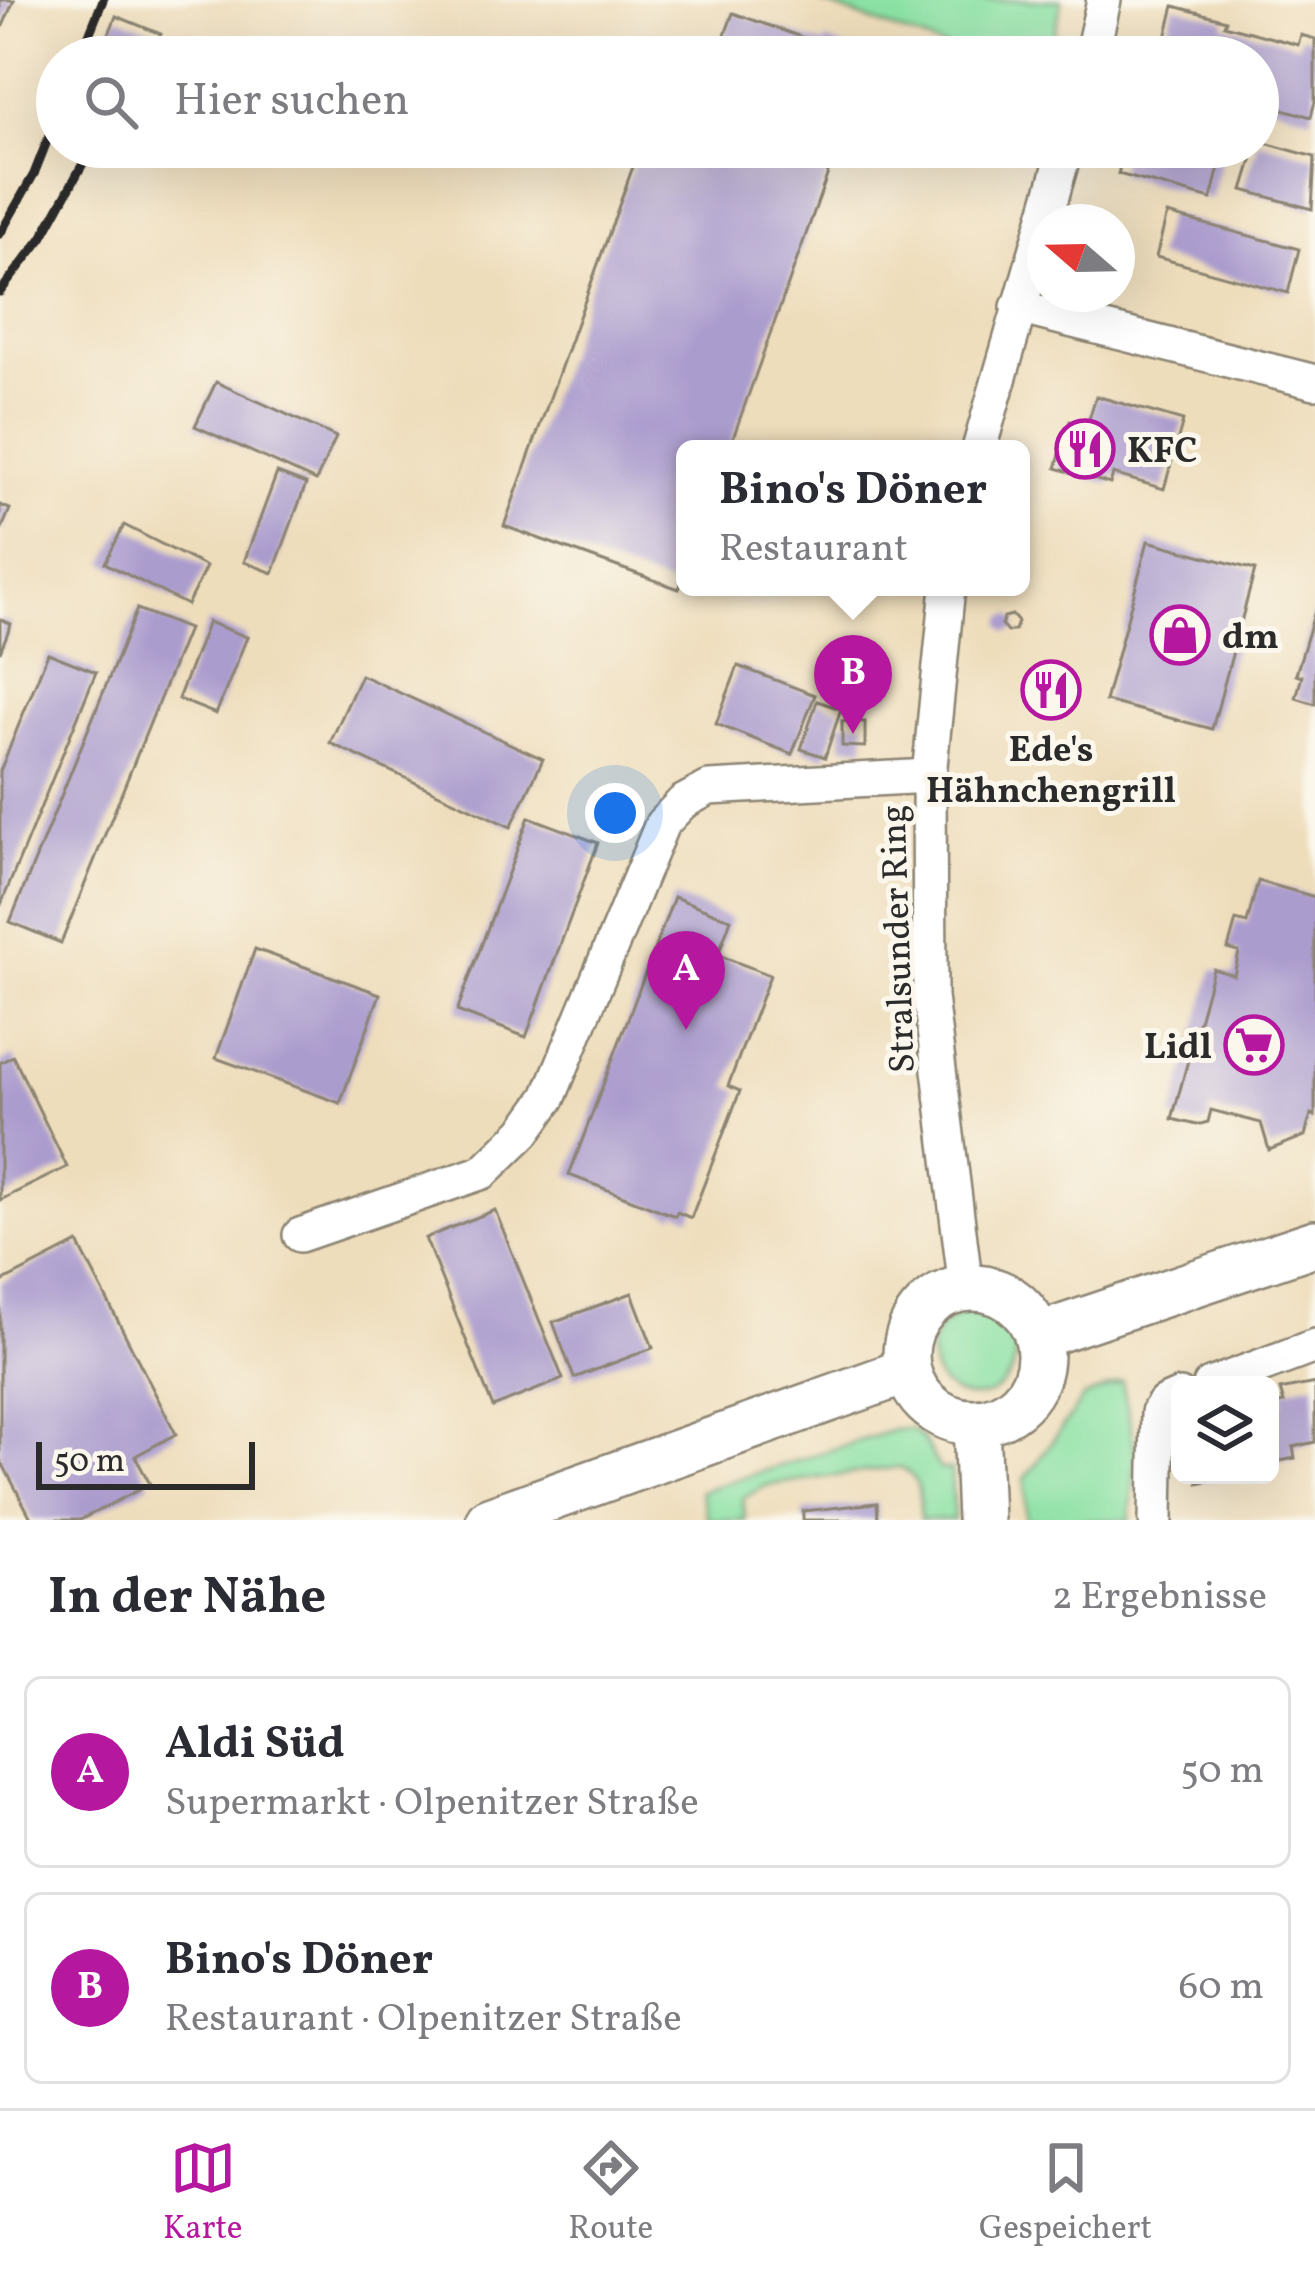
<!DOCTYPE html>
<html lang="de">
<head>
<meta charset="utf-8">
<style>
	body { margin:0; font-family:Vollkorn,serif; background:#f7f7f7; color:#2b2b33 }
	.controls { position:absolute; right:36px; bottom:36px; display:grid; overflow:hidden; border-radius:18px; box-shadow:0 12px 48px #0002 }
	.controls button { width:108px; height:108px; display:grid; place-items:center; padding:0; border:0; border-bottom:3px solid #e1e1e2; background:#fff; color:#2b2b33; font:60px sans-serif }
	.compass { position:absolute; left:1027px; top:204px; width:108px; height:108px; border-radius:50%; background:#fff; box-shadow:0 12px 48px #0002; rotate:290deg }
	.scale { position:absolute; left:36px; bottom:30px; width:219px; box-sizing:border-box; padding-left:12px; border:6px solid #2b2b2b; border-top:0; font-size:33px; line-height:42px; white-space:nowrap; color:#2b2b2b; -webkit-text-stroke:9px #fbf7ec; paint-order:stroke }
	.you { position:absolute; left:615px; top:813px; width:42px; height:42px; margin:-30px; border:9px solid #fff; border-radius:50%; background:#1a73e8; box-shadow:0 0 0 18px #1a73e833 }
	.badge { display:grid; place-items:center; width:78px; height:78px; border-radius:50%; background:#b5179e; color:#fff; font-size:39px; font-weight:700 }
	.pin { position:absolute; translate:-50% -99px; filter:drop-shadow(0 3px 6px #0008) }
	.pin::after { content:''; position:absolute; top:63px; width:42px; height:36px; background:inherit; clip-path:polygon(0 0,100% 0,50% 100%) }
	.popup { position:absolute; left:676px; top:440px; width:354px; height:156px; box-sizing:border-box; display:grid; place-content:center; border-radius:18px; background:#fff; filter:drop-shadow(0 3px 9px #0005); font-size:39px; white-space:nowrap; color:#7c7c81 }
	.popup b { font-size:45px; color:#2b2b33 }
	.popup::after { content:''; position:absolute; left:50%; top:100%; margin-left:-24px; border:24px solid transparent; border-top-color:#fff }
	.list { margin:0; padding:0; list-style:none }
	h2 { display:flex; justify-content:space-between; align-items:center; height:156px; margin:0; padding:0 48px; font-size:51px }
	h2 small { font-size:39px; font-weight:400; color:#7c7c81 }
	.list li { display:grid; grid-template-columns:78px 1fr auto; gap:36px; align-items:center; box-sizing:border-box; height:192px; margin:0 24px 24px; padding:0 24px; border:3px solid #e1e1e2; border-radius:18px }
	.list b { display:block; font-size:45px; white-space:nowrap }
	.list p { margin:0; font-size:39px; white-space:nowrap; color:#7c7c81 }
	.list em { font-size:39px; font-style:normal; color:#7c7c81 }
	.icon { flex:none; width:66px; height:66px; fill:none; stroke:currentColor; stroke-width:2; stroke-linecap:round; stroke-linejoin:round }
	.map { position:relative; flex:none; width:1315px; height:1520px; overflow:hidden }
	.search { position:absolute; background:#fff; box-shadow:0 12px 48px #0002; left:36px; right:36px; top:36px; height:132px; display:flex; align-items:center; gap:30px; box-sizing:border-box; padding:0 42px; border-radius:66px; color:#7c7c81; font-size:45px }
	.sheet { height:588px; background:#fff }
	nav { display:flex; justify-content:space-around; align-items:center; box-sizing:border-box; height:168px; border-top:3px solid #e1e1e2; background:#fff; font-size:33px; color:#7c7c81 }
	nav a { display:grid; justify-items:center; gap:6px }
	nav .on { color:#b5179e }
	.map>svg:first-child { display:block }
	.green { fill:#8be1a4; stroke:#5b8668; stroke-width:3 }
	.building { fill:#ab9cce }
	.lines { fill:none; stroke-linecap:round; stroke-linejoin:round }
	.street-casing { stroke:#8c8473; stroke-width:38 }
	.secondary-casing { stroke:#8c8473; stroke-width:50 }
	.street { stroke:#fff; stroke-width:33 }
	.secondary { stroke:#fff; stroke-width:45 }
	.rail { stroke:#2b2b2b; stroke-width:9 }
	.labels { text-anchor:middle; stroke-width:10; stroke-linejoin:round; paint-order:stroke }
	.poi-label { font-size:36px; font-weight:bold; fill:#2b2b2b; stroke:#fbf7ec; text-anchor:start }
	.street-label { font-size:36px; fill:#2b2b2b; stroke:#fbf7ec }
</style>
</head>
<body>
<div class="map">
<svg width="1315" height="1520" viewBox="0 0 1315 1520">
	<rect width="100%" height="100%" fill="#fbf7ec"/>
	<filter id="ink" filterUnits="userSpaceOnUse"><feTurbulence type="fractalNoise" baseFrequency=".00833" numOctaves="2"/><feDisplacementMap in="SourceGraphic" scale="24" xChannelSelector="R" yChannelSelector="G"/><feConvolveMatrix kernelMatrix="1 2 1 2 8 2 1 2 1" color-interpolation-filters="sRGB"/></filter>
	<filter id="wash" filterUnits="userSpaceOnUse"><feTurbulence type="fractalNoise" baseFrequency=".004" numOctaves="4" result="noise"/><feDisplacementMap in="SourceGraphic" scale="48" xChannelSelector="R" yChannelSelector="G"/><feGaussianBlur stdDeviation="2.7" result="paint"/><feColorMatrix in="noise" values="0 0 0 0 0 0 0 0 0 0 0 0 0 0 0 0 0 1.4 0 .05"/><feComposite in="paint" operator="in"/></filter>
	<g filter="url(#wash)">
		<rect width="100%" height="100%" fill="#edb"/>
		<!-- green -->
		<g class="green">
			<polygon points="814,0 1062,0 1049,57 970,57"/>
			<circle cx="973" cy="1355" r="42"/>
			<polygon points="1122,1382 1136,1454 1130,1520 1026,1520 1025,1479 1084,1397"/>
			<path d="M911,1429L922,1438L940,1469L951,1470L954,1520H920C919,1497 923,1479 900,1467L768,1485L743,1498L745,1520H708L700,1491L894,1430Z"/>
		</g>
		<g id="blocks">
			<!-- building -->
			<g class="building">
				<polygon points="0,0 14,0 0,33"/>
				<polygon points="1174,6 1226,20 1224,25 1298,45 1301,35 1315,39 1315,101 1311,117 1258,102 1258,57 1161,57"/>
				<polygon points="733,13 824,45 826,40 872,57 717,57"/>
				<polygon points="116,16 161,34 152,57 100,57"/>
				<polygon points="1258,141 1315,157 1312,209 1243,190"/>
				<polygon points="640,147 843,147 838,161 833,159 729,449 685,449 685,573 679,589 504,526"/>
				<polygon points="1125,147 1224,147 1211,199 1118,174"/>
				<polygon points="1167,214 1299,249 1288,293 1156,257"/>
				<polygon points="216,382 336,437 316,481 195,426"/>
				<polygon points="1096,396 1183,421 1164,489 1113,474 1110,484 1056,468 1070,421 1087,426"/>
				<polygon points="277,473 306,484 273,573 244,562"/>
				<polygon points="0,505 10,509 0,533"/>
				<polygon points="124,525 206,567 187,605 105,563"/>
				<polygon points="1148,541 1255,570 1212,729 1105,701"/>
				<polygon points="137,609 188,629 61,943 10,922"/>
				<polygon points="1315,611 1315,704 1296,698 1302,676 1296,674"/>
				<polygon points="1012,615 1018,622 1015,630 1007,632 1001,625 1004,617"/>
				<polygon points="0,619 11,624 0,652"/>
				<polygon points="208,622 247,637 216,714 178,699"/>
				<polygon points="48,653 96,672 0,907 0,771"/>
				<polygon points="738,666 815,695 792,754 716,724"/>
				<polygon points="361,675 543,759 511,827 330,743"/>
				<polygon points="1039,679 1064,679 1064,701 1038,700"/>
				<polygon points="817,701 841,709 825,757 801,749"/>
				<polygon points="842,721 865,722 865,747 842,746"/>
				<polygon points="529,817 598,843 526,1037 457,1011"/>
				<polygon points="1258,881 1315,897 1315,1116 1311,1114 1305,1136 1269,1150 1261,1123 1211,1110 1208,1122 1197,1125 1172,1119 1213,969 1234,975 1239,952 1228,949 1236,920 1247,923"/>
				<polygon points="674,897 731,919 718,955 770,975 728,1086 740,1091 691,1218 677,1212 675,1216 569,1175"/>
				<polygon points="255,949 380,994 340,1103 216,1058"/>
				<polygon points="13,1056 67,1167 0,1200 0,1063"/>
				<polygon points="495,1210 563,1379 493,1407 425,1238"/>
				<polygon points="78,1243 176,1434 135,1456 150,1484 80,1520 32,1520 0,1459 0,1283"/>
				<polygon points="632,1293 653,1348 574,1378 553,1322"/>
				<polygon points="1315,1383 1315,1442 1293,1447 1295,1458 1270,1463 1270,1406 1284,1403 1280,1390"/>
				<polygon points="1197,1475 1225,1475 1226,1477 1198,1483"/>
				<polygon points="877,1503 878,1520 803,1520 803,1511"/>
			</g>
		</g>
	</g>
	<g filter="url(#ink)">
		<use href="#blocks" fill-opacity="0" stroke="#8c8473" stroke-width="3"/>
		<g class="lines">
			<defs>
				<g id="street">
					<polyline points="1091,57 1104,0"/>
					<polyline points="1018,307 1315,382"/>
					<polyline points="979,449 1066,147"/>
					<polyline points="948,587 929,776 930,997 966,1288"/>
					<polyline points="300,1235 483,1172 524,1132 549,1097 662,824 683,802 709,788 929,776"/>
					<polyline points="1210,1385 1315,1346"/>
					<polyline points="1156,1520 1158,1412 1164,1403 1180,1396"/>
				</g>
				<g id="secondary">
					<circle cx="973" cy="1355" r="67"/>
					<polyline points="1038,1336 1315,1243"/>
					<polyline points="976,1423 980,1520"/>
					<polyline points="489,1520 907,1371"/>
				</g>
			</defs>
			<!-- street casing -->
			<use href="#street" class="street-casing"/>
			<!-- secondary casing -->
			<use href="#secondary" class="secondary-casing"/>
			<!-- street -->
			<use href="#street" class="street"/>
			<!-- secondary -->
			<use href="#secondary" class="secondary"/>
			<!-- rail -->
			<g class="rail">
				<polyline points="80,57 103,0"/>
				<polyline points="0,234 34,174 57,116"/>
				<polyline points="0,292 42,238 91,149"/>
			</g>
		</g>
	</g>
	<!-- icons -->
	<defs>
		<symbol id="restaurant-ring" viewBox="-11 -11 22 22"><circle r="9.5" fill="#fbf7ec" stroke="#b5179e" stroke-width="1.5"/><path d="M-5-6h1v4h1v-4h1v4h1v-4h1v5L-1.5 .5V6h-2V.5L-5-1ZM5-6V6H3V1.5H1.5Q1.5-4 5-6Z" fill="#b5179e"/></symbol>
		<symbol id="shop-ring" viewBox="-11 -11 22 22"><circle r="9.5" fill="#fbf7ec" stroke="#b5179e" stroke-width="1.5"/><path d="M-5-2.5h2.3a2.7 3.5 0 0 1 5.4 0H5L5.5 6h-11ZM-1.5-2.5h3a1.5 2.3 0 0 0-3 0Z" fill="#b5179e"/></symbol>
		<symbol id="supermarket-ring" viewBox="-11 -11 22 22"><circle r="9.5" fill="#fbf7ec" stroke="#b5179e" stroke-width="1.5"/><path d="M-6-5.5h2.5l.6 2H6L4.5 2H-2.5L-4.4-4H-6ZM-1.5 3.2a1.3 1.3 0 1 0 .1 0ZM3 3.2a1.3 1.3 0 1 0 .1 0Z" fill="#b5179e"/></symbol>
	</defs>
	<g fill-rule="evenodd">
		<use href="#restaurant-ring" x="1052" y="416" width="66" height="66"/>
		<use href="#shop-ring" x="1147" y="602" width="66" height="66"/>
		<use href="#restaurant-ring" x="1018" y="657" width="66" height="66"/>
		<use href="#supermarket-ring" x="1221" y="1012" width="66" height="66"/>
	</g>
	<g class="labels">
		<!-- poi labels -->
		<g class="poi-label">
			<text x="1127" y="462">KFC</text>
			<text x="1222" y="648">dm</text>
			<text x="1051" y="761" text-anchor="middle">Ede's<tspan x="1051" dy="41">Hähnchengrill</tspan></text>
			<text x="1212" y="1058" text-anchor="end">Lidl</text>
		</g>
		<!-- street labels -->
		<g class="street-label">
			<text transform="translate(896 939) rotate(-92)" y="13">Stralsunder Ring</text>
		</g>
	</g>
</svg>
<div class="controls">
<button><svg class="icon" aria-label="layers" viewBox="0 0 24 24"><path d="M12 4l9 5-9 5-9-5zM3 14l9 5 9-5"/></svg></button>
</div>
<svg class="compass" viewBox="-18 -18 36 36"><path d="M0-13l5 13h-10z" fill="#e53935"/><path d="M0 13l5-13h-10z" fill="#7c7c81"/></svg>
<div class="scale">50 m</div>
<div class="you"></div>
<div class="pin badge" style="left:686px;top:1030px">A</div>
<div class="pin badge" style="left:853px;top:734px">B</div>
<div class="popup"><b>Bino's Döner</b>Restaurant</div>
<div class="search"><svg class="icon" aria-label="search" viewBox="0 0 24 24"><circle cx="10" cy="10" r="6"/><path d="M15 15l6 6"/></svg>Hier suchen</div>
</div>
<section class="sheet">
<h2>In der Nähe<small>2 Ergebnisse</small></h2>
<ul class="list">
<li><span class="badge">A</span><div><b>Aldi Süd</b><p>Supermarkt · Olpenitzer Straße</p></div><em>50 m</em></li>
<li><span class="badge">B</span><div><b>Bino's Döner</b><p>Restaurant · Olpenitzer Straße</p></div><em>60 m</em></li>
</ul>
</section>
<nav>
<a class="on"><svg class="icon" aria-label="map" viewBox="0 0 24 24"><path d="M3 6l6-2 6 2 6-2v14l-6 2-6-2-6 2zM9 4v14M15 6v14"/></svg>Karte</a>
<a><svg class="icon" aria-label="directions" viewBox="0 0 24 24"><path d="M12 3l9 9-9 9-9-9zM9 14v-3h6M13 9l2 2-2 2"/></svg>Route</a>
<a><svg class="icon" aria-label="saved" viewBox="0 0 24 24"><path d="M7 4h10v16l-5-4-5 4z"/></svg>Gespeichert</a>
</nav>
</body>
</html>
